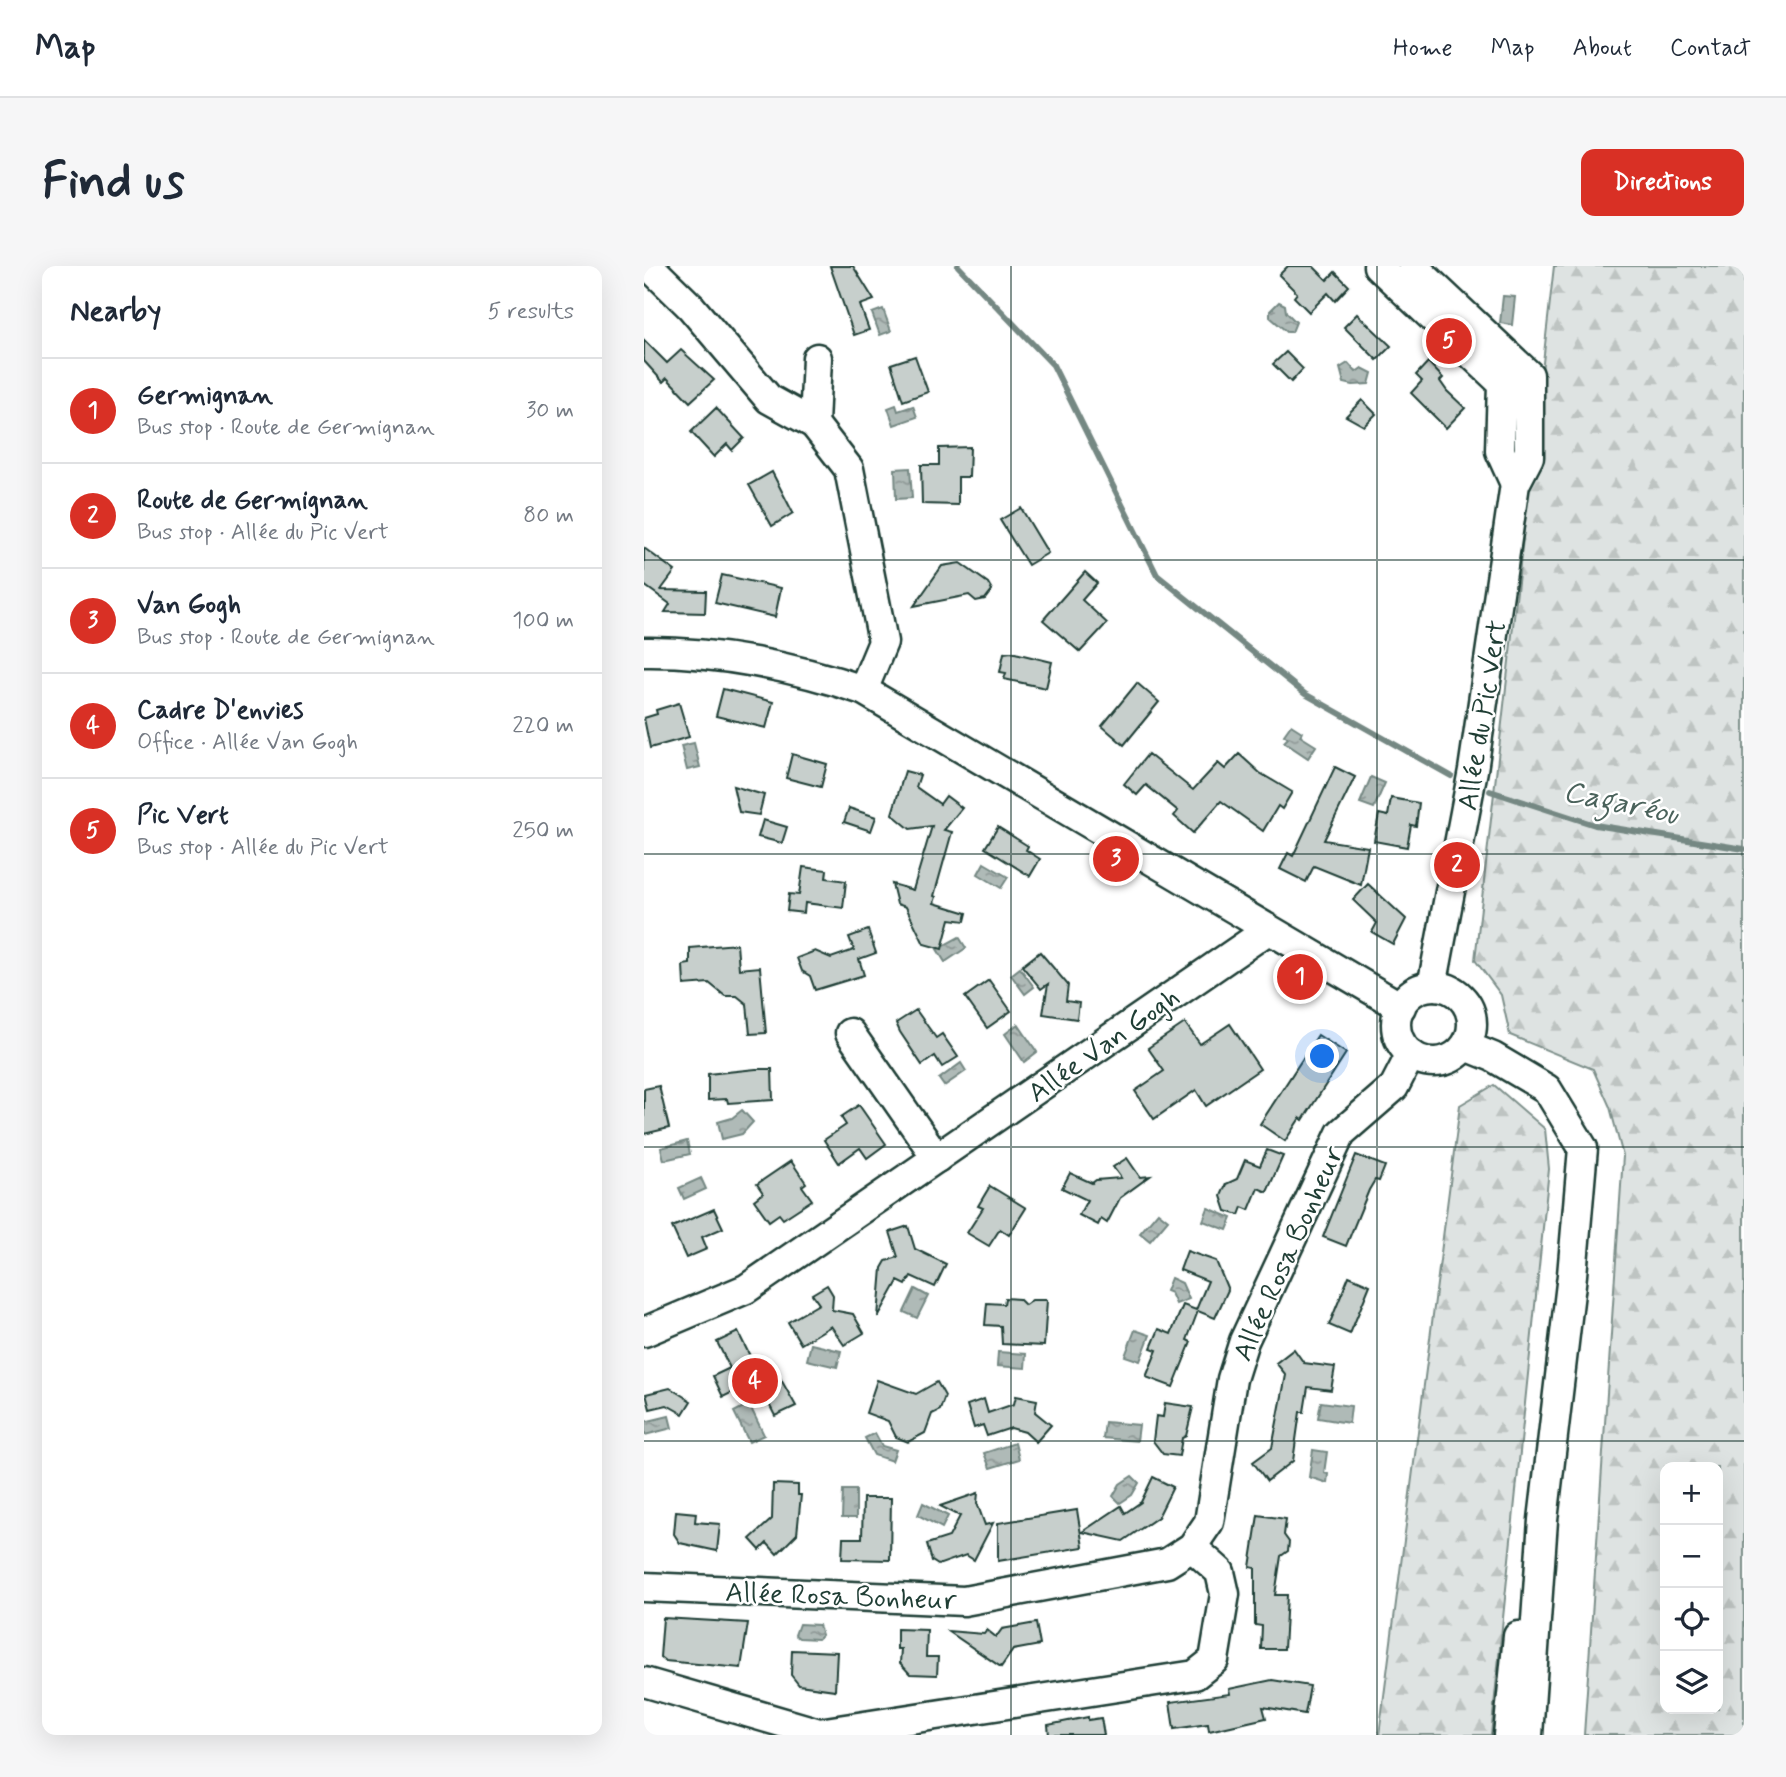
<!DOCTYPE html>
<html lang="en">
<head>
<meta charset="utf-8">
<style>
	body { margin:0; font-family:Mynerve,sans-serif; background:#f6f6f7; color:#1f2937 }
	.controls { position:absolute; right:21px; bottom:21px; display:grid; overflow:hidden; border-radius:14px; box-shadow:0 7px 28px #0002 }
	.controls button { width:63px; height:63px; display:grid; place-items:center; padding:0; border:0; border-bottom:2px solid #e0e1e3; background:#fff; color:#1f2937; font:35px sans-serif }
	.you { position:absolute; left:679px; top:791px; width:24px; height:24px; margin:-18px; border:5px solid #fff; border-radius:50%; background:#1a73e8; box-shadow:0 0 0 10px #1a73e833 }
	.badge { display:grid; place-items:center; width:46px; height:46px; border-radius:50%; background:#d93025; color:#fff; font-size:23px; font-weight:700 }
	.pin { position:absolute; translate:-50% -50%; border:4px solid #fff; box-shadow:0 2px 7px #0006 }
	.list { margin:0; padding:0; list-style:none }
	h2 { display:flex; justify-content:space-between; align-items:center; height:91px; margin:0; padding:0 28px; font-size:30px }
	h2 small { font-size:23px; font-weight:400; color:#747a83 }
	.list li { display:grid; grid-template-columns:46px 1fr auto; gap:21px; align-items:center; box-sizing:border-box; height:105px; padding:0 28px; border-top:2px solid #e0e1e3 }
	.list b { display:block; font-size:26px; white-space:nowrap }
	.list p { margin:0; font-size:23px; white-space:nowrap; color:#747a83 }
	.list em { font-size:23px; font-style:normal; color:#747a83 }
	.icon { flex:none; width:38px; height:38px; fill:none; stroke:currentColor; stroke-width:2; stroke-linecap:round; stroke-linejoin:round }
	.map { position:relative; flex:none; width:1100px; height:1469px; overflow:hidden; border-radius:14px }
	header { display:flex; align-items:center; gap:42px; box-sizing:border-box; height:98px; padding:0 35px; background:#fff; border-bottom:2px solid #e0e1e3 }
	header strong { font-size:33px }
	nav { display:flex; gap:38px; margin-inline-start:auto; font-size:24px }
	.intro { display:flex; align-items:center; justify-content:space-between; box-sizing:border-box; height:168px; padding:0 42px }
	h1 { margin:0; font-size:49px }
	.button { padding:18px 32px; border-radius:14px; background:#d93025; color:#fff; font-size:24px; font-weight:700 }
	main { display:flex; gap:42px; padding:0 42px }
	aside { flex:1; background:#fff; border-radius:14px; box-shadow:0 7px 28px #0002 }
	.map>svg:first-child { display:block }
	.forest { fill:url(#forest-firs); stroke:#7e908b; stroke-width:2; fill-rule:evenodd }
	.water { fill:url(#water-ripples); stroke:#758883; stroke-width:2 }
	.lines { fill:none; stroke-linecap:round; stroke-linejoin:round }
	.stream { stroke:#758883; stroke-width:6 }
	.building { fill:#c7cfcc; stroke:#1f3d34; stroke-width:2 }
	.minor-casing { stroke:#1f3d34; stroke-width:33 }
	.minor { stroke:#fff; stroke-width:28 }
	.grid { fill:none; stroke:#1f3d34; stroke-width:2; stroke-opacity:0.55 }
	.labels { text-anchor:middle; stroke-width:5; stroke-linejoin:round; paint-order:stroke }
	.street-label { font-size:28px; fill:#1f3d34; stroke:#fff }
	.water-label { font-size:30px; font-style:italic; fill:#4a625b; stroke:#fff }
</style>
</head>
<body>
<header>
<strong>Map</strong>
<nav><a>Home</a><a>Map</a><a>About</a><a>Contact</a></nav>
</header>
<div class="intro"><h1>Find us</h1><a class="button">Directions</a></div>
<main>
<aside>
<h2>Nearby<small>5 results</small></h2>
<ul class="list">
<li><span class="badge">1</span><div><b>Germignan</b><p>Bus stop · Route de Germignan</p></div><em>30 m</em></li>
<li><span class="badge">2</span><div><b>Route de Germignan</b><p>Bus stop · Allée du Pic Vert</p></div><em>80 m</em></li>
<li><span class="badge">3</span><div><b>Van Gogh</b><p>Bus stop · Route de Germignan</p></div><em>100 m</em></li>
<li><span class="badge">4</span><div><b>Cadre D'envies</b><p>Office · Allée Van Gogh</p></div><em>220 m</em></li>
<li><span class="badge">5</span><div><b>Pic Vert</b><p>Bus stop · Allée du Pic Vert</p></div><em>250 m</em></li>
</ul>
</aside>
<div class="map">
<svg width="1100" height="1469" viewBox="0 0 1100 1469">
	<defs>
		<pattern id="forest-firs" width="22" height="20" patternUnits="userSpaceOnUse" patternTransform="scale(1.75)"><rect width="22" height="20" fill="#dee3e2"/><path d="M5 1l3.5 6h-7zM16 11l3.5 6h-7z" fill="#bec4c2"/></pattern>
		<pattern id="water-ripples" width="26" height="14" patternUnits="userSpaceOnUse" patternTransform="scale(1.75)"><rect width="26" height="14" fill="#afbab7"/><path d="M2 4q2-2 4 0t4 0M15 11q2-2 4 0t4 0" fill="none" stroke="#8e9896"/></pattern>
	</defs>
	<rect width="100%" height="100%" fill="#fff"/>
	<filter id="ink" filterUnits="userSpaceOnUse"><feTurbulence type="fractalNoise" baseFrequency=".0143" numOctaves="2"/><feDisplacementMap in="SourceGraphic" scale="14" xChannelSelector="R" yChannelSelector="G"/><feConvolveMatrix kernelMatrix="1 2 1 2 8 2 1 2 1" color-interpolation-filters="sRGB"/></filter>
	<g filter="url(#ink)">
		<!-- forest -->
		<g class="forest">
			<path d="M910,0H1100V1469H940L979,890L966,841L949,803L866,769L857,729L831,694ZM1021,1201H1074V1443H1021Z"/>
			<polygon points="850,819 901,863 905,903 847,1469 735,1469 816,839"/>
		</g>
		<!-- water -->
		<g class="water">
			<polygon points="859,30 871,31 868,59 856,57"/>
			<polygon points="635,36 641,39 642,46 652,56 648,66 643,66 626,51 626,45"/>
			<polygon points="239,43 247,65 236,69 228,47"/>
			<polygon points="704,97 712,106 718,102 728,107 725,118 709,119 700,117 696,102"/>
			<polygon points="252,139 254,145 269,140 273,151 250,159 244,142"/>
			<polygon points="266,202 268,232 252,233 251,203"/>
			<polygon points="647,459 658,466 656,470 672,480 664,492 640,476 644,472 640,469"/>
			<polygon points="50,477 56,501 43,504 37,480"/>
			<polygon points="727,511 741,517 730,542 716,537"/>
			<polygon points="340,597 364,611 357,622 334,608"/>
			<polygon points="315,671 322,682 301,696 293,683"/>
			<polygon points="376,702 390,721 381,728 367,709"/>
			<polygon points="374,758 393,786 380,796 361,768"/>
			<polygon points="317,797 322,805 300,820 295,813"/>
			<polygon points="98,844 109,856 98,868 78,873 74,856 88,852"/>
			<polygon points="43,875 46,888 20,894 17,882"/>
			<polygon points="57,912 62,923 40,933 35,922"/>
			<polygon points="564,942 588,952 583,964 559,955"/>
			<polygon points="514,946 524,954 506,975 496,967"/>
			<polygon points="527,1012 538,1017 545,1033 532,1038 527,1027 522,1025"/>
			<polygon points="271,1023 284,1030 273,1052 260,1046"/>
			<polygon points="491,1064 506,1069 496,1095 481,1090"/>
			<polygon points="167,1078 197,1085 193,1101 163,1094"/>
			<polygon points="354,1086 382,1088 381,1102 353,1100"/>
			<polygon points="677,1136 707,1140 705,1157 674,1152"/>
			<polygon points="105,1138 120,1169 105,1176 90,1146"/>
			<polygon points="25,1150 28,1162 1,1169 0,1156"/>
			<polygon points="461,1156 495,1159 493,1175 459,1172"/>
			<polygon points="231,1167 238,1180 252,1184 248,1195 230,1189 221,1172"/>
			<polygon points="371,1177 375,1193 346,1202 340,1187"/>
			<polygon points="669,1184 683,1186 680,1207 684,1208 683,1217 665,1211"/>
			<polygon points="488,1210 495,1217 488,1229 476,1237 469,1230 476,1218"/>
			<polygon points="199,1224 212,1224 212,1252 198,1252"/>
			<polygon points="279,1237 304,1250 298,1262 274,1249"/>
			<polygon points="155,1358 175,1359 178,1369 174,1373 155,1372 151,1369"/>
		</g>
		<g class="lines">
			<!-- stream -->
			<g class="stream">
				<polyline points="314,0 409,99 513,309 661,428 807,510"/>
				<polyline points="846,525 951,559 1100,583"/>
			</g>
		</g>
		<!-- building -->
		<g class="building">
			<polygon points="186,0 209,0 230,34 216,39 225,64 210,69"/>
			<polygon points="644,0 669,0 683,14 691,6 705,20 691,35 684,27 665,46 650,31 653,27 635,9"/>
			<polygon points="713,48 747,80 733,94 700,61"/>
			<polygon points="0,74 23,97 37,84 70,114 46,136 23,112 19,116 0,95"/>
			<polygon points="642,86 659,103 647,116 629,98"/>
			<polygon points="271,90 284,126 259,135 247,98"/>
			<polygon points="784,96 799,112 796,115 803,125 821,142 802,162 767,127 778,115 772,109"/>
			<polygon points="718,134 732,148 720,160 702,150"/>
			<polygon points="72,142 100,172 88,184 83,178 70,191 47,166"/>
			<polygon points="326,181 325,211 314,211 314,239 278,238 277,199 295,199 295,182"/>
			<polygon points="128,206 149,247 128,260 105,219"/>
			<polygon points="377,242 404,287 384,299 356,254"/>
			<polygon points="0,282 31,305 17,324 62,325 61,347 21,346 26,338 0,319"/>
			<polygon points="316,297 344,317 348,324 341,333 332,335 325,329 270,340 298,300"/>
			<polygon points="441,306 453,317 438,334 463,357 436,386 399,354"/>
			<polygon points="78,309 137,322 131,351 71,337"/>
			<polygon points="367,386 408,396 402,422 360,413 362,407 356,406 360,387"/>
			<polygon points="493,417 515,436 480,479 458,460"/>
			<polygon points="79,423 129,436 122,462 72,450"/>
			<polygon points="35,437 45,471 6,482 0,452 13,448 12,444"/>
			<polygon points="148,488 183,498 177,521 142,512"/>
			<polygon points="504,488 549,524 574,497 581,503 595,488 616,507 648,526 638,543 634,540 619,565 577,535 549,567 530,550 534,545 502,519 493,529 480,518"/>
			<polygon points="691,501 711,511 680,574 724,581 717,619 670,600 662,616 636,603 644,587 649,590"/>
			<polygon points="261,505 276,509 272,521 296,538 302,530 318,542 300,564 308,566 290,630 292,631 290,637 323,647 321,655 306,653 298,683 280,678 262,641 253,638 248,618 269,624 288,560 266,563 248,548"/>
			<polygon points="89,520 120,529 115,549 95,546"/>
			<polygon points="747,532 775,537 772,560 767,559 763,581 730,575 735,548 744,550"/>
			<polygon points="205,542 232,551 227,565 200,556"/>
			<polygon points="119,554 143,561 138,577 114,571"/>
			<polygon points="354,561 384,580 382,584 396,593 386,610 341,582"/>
			<polygon points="159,601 183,604 182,612 202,615 199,642 161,637 160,647 143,645 145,628 155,629"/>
			<polygon points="724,618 762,653 749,678 728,666 733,657 709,634"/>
			<polygon points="224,664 232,687 215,693 220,709 171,724 166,710 158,705 153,692 171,685 187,692 210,684 205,671"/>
			<polygon points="93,678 95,703 116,701 122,767 106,768 103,738 93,730 81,730 65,717 40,719 39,699 46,698 46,682"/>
			<polygon points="396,686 424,719 422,735 435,737 433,753 399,748 404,718 397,723 378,700"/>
			<polygon points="345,714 367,745 343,762 321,731"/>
			<polygon points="272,744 292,772 298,768 314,791 298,801 291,790 278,799 256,766 252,757"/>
			<polygon points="541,757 556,778 586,758 616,803 562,840 552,824 510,853 491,825 520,805 504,782"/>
			<polygon points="674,769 702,787 659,854 656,852 641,875 616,858"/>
			<polygon points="112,803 128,803 129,834 84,837 83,833 64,834 64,808"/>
			<polygon points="15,820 25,862 0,868 0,823"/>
			<polygon points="215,839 242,878 223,892 216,882 195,897 180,874 202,859 197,851"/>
			<polygon points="623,884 639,890 623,926 614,922 605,944 598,941 595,949 582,945 577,930 582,918 593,913 601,894 616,900"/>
			<polygon points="712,889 741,900 735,915 731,914 725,924 702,980 679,971"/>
			<polygon points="483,892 496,911 506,910 476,932 463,957 457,953 454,959 435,949 443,934 418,922 426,907 448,917 452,914 477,912 469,901"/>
			<polygon points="147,895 162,917 158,920 168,934 139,953 135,948 125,955 110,934 119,927 113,918"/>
			<polygon points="346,920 382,942 365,969 356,963 345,980 323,967 339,942 334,940"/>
			<polygon points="70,943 79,962 58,971 63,983 42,992 28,961"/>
			<polygon points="264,960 271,983 302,998 291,1021 267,1010 262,1019 254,1015 234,1051 238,1002 242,995 254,991 246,966"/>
			<polygon points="543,985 572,995 584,1024 571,1052 554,1045 543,1074 547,1076 529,1121 502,1111 513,1084 507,1082 515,1063 527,1068 539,1039 552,1044 564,1015 536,1004"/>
			<polygon points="705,1010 726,1019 706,1068 685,1059"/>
			<polygon points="183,1019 189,1029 188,1044 209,1048 220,1067 200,1079 187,1060 157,1078 144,1056 175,1038 168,1028"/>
			<polygon points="361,1032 375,1033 381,1039 388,1034 403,1034 400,1080 358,1078 357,1060 341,1059 343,1037 360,1038"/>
			<polygon points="94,1066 108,1094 113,1091 118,1100 127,1096 152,1140 131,1150 117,1122 105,1118 79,1131 69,1110 86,1102 73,1076"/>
			<polygon points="650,1083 660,1097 691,1101 687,1124 664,1121 660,1146 656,1146 649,1195 623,1215 609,1196 628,1182 642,1109 632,1097"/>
			<polygon points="233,1114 272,1128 293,1116 301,1130 296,1144 288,1148 281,1167 264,1176 252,1171 244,1155 222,1147"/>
			<polygon points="26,1122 47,1135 39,1148 23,1139 6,1143 2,1128"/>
			<polygon points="372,1130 393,1134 391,1146 407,1159 392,1176 381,1166 367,1162 343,1170 339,1159 330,1162 323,1139 340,1133 344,1147 370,1138"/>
			<polygon points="521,1137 549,1141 542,1170 538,1172 535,1190 519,1188 509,1175 512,1150 519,1151"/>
			<polygon points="509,1211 529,1221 514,1251 479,1275 438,1266 477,1240 481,1247 497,1236"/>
			<polygon points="129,1218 154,1219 154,1229 157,1229 153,1268 133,1288 123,1277 116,1284 106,1273 128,1253"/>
			<polygon points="334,1227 333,1237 341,1259 349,1257 330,1294 322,1289 294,1299 288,1295 283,1278 305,1271 316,1250 296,1240"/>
			<polygon points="219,1232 247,1232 246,1294 198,1293 199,1272 218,1272"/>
			<polygon points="433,1244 439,1281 354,1295 354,1257"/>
			<polygon points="32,1245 52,1247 51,1256 76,1258 73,1285 36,1277 30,1268"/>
			<polygon points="614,1249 642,1253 640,1269 645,1276 644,1285 637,1290 631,1329 643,1329 640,1383 617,1383 618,1360 611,1359 611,1302 606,1301"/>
			<polygon points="19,1352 104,1357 97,1402 21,1395 16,1391"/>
			<polygon points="392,1357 396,1379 369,1384 357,1401 304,1365 340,1368 343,1364 352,1371 358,1363"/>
			<polygon points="253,1363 283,1364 282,1391 294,1391 293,1409 266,1408 256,1397 257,1383 253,1383"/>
			<polygon points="148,1384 193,1386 191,1424 155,1419 147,1409"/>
			<polygon points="628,1414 666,1420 661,1448 619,1441 622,1452 565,1465 564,1458 530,1463 526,1436 586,1428 585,1423"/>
			<polygon points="444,1451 444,1454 457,1452 460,1469 405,1469 404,1459"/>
		</g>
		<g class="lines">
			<defs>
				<g id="minor">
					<polyline points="5,0 47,41 125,133 170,158 205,203 239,376 219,424"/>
					<polyline points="734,0 858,117 856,185 871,218"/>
					<polyline points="769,0 885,109 885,191 871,218 829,504 790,710 792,720"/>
					<polyline points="170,158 173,92"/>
					<path d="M0,386C72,385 151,401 219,424L757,741"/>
					<circle cx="790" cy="758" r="38"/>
					<polyline points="206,767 293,892"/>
					<polyline points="822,780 849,791 903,823 939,882 928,1009 899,1254 884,1469"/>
					<polyline points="0,1066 102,1023 624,664"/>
					<polyline points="0,1321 320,1335 523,1297 548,1281 565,1256 588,1113 600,1075 697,867 750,821 767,788"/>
					<polyline points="0,1416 175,1467 551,1409 570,1394 581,1328 576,1306 548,1281"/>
					<polyline points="864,1469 874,1370"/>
				</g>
			</defs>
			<!-- minor casing -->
			<use href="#minor" class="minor-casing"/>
			<!-- minor -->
			<use href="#minor" class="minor"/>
		</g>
	</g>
	<!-- grid -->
	<path class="grid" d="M367,0V1469M733,0V1469M0,294H1100M0,588H1100M0,881H1100M0,1175H1100"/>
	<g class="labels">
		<!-- street labels -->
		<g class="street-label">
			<text transform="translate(837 449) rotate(-81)" y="10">Allée du Pic Vert</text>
			<text transform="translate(459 778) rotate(-35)" y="10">Allée Van Gogh</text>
			<text transform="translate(643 987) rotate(-66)" y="10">Allée Rosa Bonheur</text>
			<text transform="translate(197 1329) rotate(2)" y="10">Allée Rosa Bonheur</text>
		</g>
		<!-- water labels -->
		<g class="water-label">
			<text transform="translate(977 536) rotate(12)" y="10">Cagaréou</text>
		</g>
	</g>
</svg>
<div class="controls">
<button>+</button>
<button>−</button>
<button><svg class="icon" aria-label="locate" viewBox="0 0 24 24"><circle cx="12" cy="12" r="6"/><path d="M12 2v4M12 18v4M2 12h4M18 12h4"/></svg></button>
<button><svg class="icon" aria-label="layers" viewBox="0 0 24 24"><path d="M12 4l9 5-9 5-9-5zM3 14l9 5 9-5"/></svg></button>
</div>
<div class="you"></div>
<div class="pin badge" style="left:656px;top:711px">1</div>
<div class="pin badge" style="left:813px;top:599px">2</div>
<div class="pin badge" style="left:472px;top:593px">3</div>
<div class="pin badge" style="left:111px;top:1115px">4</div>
<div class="pin badge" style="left:805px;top:75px">5</div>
</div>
</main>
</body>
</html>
